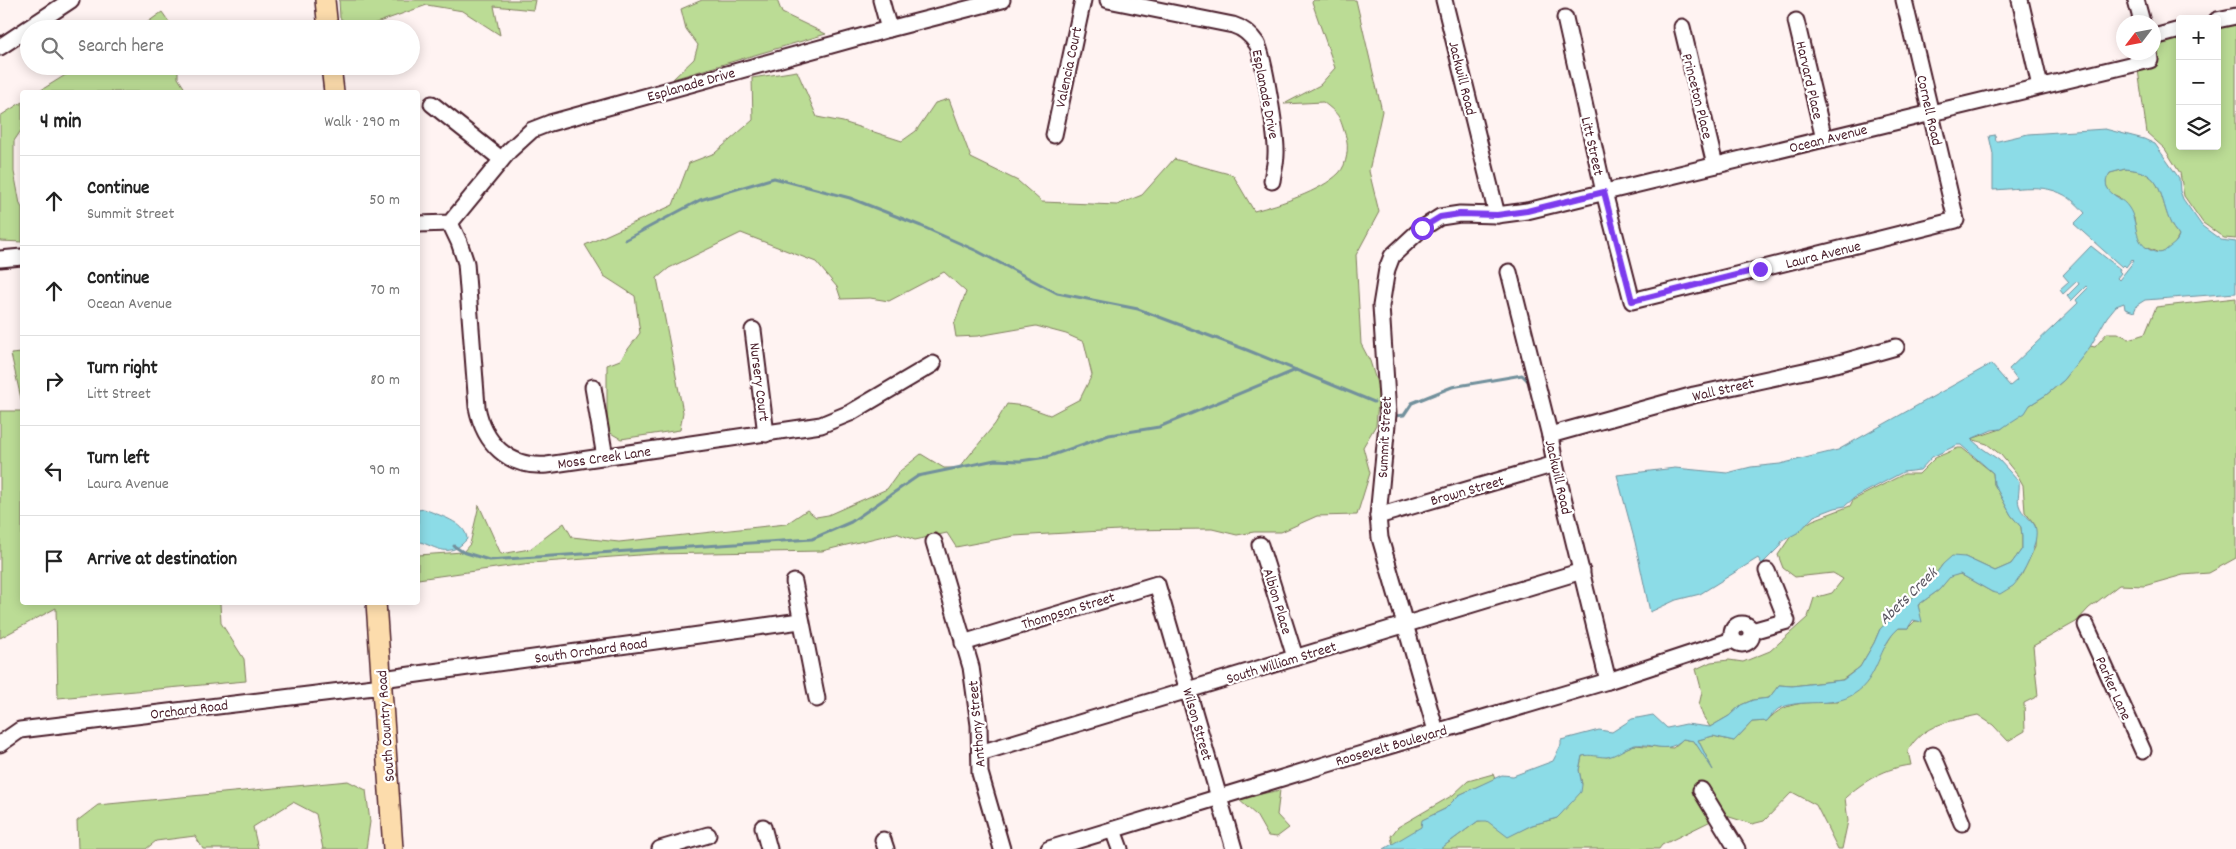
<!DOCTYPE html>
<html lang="en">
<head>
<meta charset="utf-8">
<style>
	body { margin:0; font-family:Dekko,sans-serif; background:#f2f2f2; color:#222 }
	.controls { position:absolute; right:15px; top:15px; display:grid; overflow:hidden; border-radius:5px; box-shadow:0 2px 12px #0003 }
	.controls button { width:45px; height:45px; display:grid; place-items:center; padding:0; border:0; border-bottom:1px solid #e0e0e0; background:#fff; color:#222; font:25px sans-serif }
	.compass { position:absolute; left:2116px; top:15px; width:45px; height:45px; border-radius:50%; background:#fff; box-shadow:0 2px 12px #0003; rotate:238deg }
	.stop { position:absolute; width:15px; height:15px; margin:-11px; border:4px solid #7c3aed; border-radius:50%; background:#fff }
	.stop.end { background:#7c3aed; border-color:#fff; box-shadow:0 1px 5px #0008 }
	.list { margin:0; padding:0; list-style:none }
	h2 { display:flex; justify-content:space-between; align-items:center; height:65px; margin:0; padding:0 20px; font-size:21px }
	h2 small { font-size:16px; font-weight:400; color:#767676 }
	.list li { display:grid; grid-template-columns:32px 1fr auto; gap:15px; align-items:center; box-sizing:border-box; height:90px; padding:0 20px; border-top:1px solid #e0e0e0 }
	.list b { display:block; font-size:19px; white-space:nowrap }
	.list p { margin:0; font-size:16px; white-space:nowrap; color:#767676 }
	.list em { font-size:16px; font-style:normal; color:#767676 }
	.icon { flex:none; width:28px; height:28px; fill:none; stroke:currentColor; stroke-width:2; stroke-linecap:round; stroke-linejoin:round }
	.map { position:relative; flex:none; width:2236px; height:849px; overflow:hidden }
	.search { position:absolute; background:#fff; box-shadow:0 2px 12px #0003; left:20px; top:20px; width:400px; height:55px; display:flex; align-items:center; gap:12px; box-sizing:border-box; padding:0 18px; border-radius:28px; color:#767676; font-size:19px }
	.panel { position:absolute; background:#fff; box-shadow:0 2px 12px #0003; left:20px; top:90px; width:400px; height:515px; border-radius:5px }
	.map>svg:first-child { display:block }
	.green { fill:#bbdc95; stroke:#827e60 }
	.water { fill:#8cdce7; stroke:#72909c; fill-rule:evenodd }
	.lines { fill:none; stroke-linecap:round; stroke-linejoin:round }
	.stream { stroke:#72909c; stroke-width:3 }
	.minor-casing { stroke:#4a1f2b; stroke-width:19 }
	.major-casing { stroke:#4a1f2b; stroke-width:22 }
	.minor { stroke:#fff; stroke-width:15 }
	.major { stroke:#fcdcac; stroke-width:19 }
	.route { stroke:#7c3aed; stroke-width:6 }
	.labels { text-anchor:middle; stroke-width:4.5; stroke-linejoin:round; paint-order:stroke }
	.street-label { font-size:15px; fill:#4a1f2b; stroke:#fff }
	.water-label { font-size:16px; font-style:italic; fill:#5e5863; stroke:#fff }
</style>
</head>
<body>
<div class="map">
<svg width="2236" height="849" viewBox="0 0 2236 849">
	<rect width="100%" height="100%" fill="#fff3f2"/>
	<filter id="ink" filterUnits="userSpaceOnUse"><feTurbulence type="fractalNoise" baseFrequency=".02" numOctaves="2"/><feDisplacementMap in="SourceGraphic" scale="10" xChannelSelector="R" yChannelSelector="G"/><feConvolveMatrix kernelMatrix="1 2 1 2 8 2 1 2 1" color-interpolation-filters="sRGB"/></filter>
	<g filter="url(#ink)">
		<!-- green -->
		<g class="green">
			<polygon points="339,0 535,0 533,10 494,6 500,35 463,11 427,5 376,23 354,28 340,18"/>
			<polygon points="702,0 777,0 782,13 826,34 673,79 694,59 698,45 686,29 681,9"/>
			<path d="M1314,0H1356L1382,111L1369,171L1379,212L1356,255L1361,344L1370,361L1379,390L1376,425L1363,447L1370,473L1357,515L1317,516L1281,532H1254L1237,535L1212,529L1119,530L1014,536L956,547L947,533L915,540L896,533L822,551L653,554L531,563L418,579V555L463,552L470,544L479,505L501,554L530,549L564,523L572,537L619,542L786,524L807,510L816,517L828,515L887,489L900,471L921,454L944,468H959L995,424L1007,404L1025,406L1050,415L1080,399L1092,375L1084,342L1066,334L1036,326L978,336L956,337L954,325L966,292L944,272L889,301L870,298L841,299L837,287L816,262L741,233L669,268L657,278L683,412L680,430L621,439L607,431V365L620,360L640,333L635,296L604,276L585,245L673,205L689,163L715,153L753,120L752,78L797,71L817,117L843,122L902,141L916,131L935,103L949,99L971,158L1018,181L1042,202L1117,205L1142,195L1174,159L1233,175L1254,211C1280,204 1320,192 1339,173C1347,165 1349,147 1346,137C1339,116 1341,116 1323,102L1284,104L1320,85L1335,68L1312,2Z"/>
			<polygon points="162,12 174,29 138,29"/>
			<polygon points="2236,21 2236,239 2224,238 2203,223 2184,196 2180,173 2165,149 2147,133 2138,70 2154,52 2154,41 2180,34 2180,146 2217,146 2217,24"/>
			<polygon points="80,66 178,66 178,78 187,92 38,92"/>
			<polygon points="22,102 22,129 14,141 14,172 20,204 22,208 22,242 0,241 0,116"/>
			<path d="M2125,169C2166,171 2158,198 2172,226C2174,230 2177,232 2179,236L2174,245L2164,252L2159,253L2143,246L2137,236L2134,218L2119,197L2110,193L2106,185V179L2110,173Z"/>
			<path d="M2236,298V558L2209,573L2183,575L2144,586L2119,585L2089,608L2076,622L2033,646L2038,696L2024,703L2025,731L2008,741L1993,725L1978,715C1951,721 1922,724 1908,751L1911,765C1887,767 1862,782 1845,798L1848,821L1842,849H1838L1816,805L1792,792L1764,821L1752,824L1723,815L1662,845L1659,849H1440L1478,821L1487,820L1508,836L1532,825L1557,818L1582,784L1579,770L1582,756L1592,754L1607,757L1634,745L1673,748L1683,739L1694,741L1710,764L1698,740L1713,736L1734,741L1752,722L1767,721C1786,699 1811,703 1838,702L1887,643L1893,633L1899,628H1908L1915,621H1921L1918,605L1939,590L1950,576L1960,574L1992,592L2021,576L2035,547V525L2025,512L2023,485L2018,476L2001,455L1987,444L1971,439L2001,429L2030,405L2046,395L2064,380L2090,346L2095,347L2107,333H2118L2129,339L2145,334L2156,307Z"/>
			<polygon points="22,353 22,403 11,354"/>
			<polygon points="0,411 22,411 22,602 220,603 221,623 244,659 246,681 58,698 56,608 0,638"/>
			<polygon points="1958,448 1962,448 1993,473 1994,484 2011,515 2021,527 2022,536 2022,549 2011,564 1995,571 1965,557 1943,564 1932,579 1880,629 1874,643 1860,667 1842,680 1792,686 1779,685 1769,698 1753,700 1741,705 1729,716 1710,727 1703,716 1699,705 1702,692 1696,669 1711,662 1729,660 1743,662 1770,651 1808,617 1814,598 1832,593 1843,579 1833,573 1795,577 1783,568 1778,555 1793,533 1813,520 1850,506 1853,500 1904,474 1919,474 1935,458"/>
			<polygon points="1493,774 1495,779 1459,795 1445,809 1423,820 1422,827 1393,846 1391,836 1398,827 1453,795 1468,781"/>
			<polygon points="348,781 366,790 370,822 366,849 323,849 316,814 293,802 253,827 258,849 203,849 195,836 156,841 146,849 78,849 77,821 98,805"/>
			<polygon points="1280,790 1277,815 1289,828 1277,837 1268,836 1256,815 1238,799"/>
		</g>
		<!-- water -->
		<g class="water">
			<path d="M2105,129L2144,139L2155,144L2179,178L2180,191L2183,199L2202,226L2221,240L2236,242V293L2145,300L2137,305L2134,312L2125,309L2124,303L2116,306L2107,317L2090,347L2064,380L2046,395L2030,405L2025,413L2011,422L2001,429L1992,430L1971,439L1979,446L1999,460L2019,482C2020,490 2017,498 2019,505C2022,515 2031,518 2035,526C2041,540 2023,576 2013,586C2009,589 2004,591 2000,594L1992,592L1960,574L1950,577L1939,590L1918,605L1922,622L1913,620L1908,628H1899C1878,645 1879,679 1854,694C1831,709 1802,697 1778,709C1774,712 1770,717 1767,721L1752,722L1734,741L1713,736L1698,740L1713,770L1694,741L1683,739C1666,755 1655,743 1635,745C1625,747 1615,757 1606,757C1597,757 1592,754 1582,756L1579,770L1582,785L1581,792L1561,814L1557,818L1532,825L1508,837L1487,821H1478L1440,849H1384L1421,827L1422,820L1445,809L1459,795L1502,775L1513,776L1553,761L1561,745V740L1599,730L1612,732L1632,719L1653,715L1667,728L1686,724L1710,727L1729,716L1741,705L1753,700L1769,698L1779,685L1792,686L1843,680L1860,667L1874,643L1880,629L1932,579L1943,564L1952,556L1965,557L1995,571L2011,564L2022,549V536L2021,527L2011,515L1994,484L1993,473L1961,445H1957L1932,457L1920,470L1903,472L1854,498L1845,506L1835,508L1814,516L1799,532L1782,541L1779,547L1762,564L1758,558L1700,594L1676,600L1650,612L1635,542L1617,475L1675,468L1727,473L1751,467L1780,464L1838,450L1991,364L2010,386L2017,380L2009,369L2078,303L2076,300L2088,288L2086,286L2071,301L2067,296L2079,284L2077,281L2063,294L2060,290L2069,282L2063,275L2091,246L2120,269L2119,271L2121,273L2117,278L2119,280L2134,261L2132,259L2126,267L2124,265L2122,267L2074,224L2085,213C2058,180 2031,188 1993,190V154L1989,136L1995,135L1996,141H1998L2028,134ZM2125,169C2166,171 2158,198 2172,226C2174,230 2177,232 2179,236C2177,243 2172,245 2166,250C2162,254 2157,253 2152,251C2132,242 2139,223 2129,208C2123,198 2111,196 2107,187C2105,181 2107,178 2110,173Z"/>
			<path d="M424,509C438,515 466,522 467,539C450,559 438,548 418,541V510Z"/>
		</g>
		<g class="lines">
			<!-- stream -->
			<g class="stream">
				<polyline points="625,240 700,200 774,178 850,198 921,226 977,251 1057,293 1138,309 1247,350 1374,402"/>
				<polyline points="1395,416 1404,415 1412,403 1452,387 1522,375 1530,383"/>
				<polyline points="454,546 463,552 489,560 812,539 851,522 918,476 995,460 1020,461 1047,457 1109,435 1159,427 1296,370"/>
			</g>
			<defs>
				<g id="minor">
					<polyline points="881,0 889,29"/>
					<path d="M1108,0L1233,25C1243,28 1251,35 1257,44C1264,56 1277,138 1276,154C1276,163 1273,172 1272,181"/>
					<polyline points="1444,0 1497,215"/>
					<polyline points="2020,0 2040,86"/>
					<polyline points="2136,0 2142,22"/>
					<polyline points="1565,18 1604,192 1632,301 1956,220 1904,0"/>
					<polyline points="2217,20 2236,16"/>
					<polyline points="1796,21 1824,139"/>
					<polyline points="1682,27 1715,165"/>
					<polyline points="2154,37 2180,30"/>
					<polyline points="0,47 71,0"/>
					<polyline points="432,104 501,159"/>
					<polyline points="1054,135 1083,0"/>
					<path d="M450,223L459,242L466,263L477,407C484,443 508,468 547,465L821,425L850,413L933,364"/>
					<polyline points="418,224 450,223 509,151 532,130 550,123 889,29 1002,0"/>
					<polyline points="0,259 22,257"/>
					<polyline points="1509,272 1550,436 1555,464 1608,681"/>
					<polyline points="753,330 766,434"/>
					<polyline points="593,387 605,457"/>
					<polyline points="1550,435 1694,395 1836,364 1896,347"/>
					<polyline points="1378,516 1555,464"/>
					<polyline points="934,542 971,667 979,725 980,773 1002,849"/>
					<polyline points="1260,545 1295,657"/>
					<polyline points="794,582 817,699"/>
					<circle cx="1742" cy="634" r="10"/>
					<polyline points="2086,625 2143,751"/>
					<polyline points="1752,631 1787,621 1767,571"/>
					<polyline points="963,643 1157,584 1234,849"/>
					<polyline points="382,679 800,621"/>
					<polyline points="1436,731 1380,538 1378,516 1388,414 1381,306 1387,269 1392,256 1421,229 1440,217 1460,214 1497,215 1527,211 2150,60 2149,52"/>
					<polyline points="0,744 20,730 382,686"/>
					<polyline points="980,753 1582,571"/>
					<polyline points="1933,755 1962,823"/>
					<polyline points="1701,790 1737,849"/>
					<polyline points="763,827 769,849"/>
					<polyline points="1113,830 1120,849"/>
					<polyline points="883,840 886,849"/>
					<polyline points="660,849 708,835"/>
					<polyline points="1049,849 1328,764 1608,681 1732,640"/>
				</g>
				<g id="major">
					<polyline points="325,0 328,29"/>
					<polyline points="331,66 334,92"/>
					<polyline points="376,602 393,849"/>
				</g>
			</defs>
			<!-- minor casing -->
			<use href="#minor" class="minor-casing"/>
			<!-- major casing -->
			<use href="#major" class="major-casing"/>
			<!-- minor -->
			<use href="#minor" class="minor"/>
			<!-- major -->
			<use href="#major" class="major"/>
		</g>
	</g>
	<g class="lines" filter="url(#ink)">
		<!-- route -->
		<polyline class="route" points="1422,228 1440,217 1460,214 1497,215 1527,211 1604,192 1632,301 1760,269"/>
	</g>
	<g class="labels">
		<!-- street labels -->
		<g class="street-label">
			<text transform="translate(1068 67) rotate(-78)" y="5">Valencia Court</text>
			<text transform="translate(1463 78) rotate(76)" y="5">Jackwill Road</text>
			<text transform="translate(1810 80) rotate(77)" y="5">Harvard Place</text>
			<text transform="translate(691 84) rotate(-16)" y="5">Esplanade Drive</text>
			<text transform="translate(1266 94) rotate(79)" y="5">Esplanade Drive</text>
			<text transform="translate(1698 96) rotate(76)" y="5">Princeton Place</text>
			<text transform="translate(1930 110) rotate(77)" y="5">Cornell Road</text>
			<text transform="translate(1828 138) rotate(-14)" y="5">Ocean Avenue</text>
			<text transform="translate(1593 146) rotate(77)" y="5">Litt Street</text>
			<text transform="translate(1823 254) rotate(-14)" y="5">Laura Avenue</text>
			<text transform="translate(760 382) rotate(83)" y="5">Nursery Court</text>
			<text transform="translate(1723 389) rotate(-13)" y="5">Wall Street</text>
			<text transform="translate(1384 437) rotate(-87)" y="5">Summit Street</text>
			<text transform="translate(604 457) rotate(-8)" y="5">Moss Creek Lane</text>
			<text transform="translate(1559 477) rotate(77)" y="5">Jackwill Road</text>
			<text transform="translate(1467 490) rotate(-16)" y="5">Brown Street</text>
			<text transform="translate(1278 601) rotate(73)" y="5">Albion Place</text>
			<text transform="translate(1068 610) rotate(-17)" y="5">Thompson Street</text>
			<text transform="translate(591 650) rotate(-8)" y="5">South Orchard Road</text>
			<text transform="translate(1281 662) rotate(-17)" y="5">South William Street</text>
			<text transform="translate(2114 688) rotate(66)" y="5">Parker Lane</text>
			<text transform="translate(189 709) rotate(-7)" y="5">Orchard Road</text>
			<text transform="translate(976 724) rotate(-95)" y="5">Anthony Street</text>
			<text transform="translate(1198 724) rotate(74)" y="5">Wilson Street</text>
			<text transform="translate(385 726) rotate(-94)" y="5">South Country Road</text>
			<text transform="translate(1391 745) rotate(-16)" y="5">Roosevelt Boulevard</text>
		</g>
		<!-- water labels -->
		<g class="water-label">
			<text transform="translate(1907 595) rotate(-44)" y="6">Abets Creek</text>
		</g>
	</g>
</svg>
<div class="controls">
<button>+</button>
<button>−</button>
<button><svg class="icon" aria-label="layers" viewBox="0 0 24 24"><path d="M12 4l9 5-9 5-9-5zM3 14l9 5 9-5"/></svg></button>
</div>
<svg class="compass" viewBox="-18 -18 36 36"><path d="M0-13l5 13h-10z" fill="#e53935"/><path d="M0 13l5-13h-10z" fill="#767676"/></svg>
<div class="stop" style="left:1422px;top:228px"></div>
<div class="stop end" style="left:1760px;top:269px"></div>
<div class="search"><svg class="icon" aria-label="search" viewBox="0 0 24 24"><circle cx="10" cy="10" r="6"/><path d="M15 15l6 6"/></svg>Search here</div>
<section class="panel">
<h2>4 min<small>Walk · 290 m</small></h2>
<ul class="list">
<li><svg class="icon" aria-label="ahead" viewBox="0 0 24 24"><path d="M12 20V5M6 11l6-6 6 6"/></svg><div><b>Continue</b><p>Summit Street</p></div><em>50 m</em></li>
<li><svg class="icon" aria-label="ahead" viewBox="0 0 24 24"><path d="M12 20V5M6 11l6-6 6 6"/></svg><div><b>Continue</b><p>Ocean Avenue</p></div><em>70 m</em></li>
<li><svg class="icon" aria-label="right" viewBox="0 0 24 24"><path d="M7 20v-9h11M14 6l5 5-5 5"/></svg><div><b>Turn right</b><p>Litt Street</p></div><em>80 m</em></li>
<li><svg class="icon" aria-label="left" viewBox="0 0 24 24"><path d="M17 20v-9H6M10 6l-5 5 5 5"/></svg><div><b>Turn left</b><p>Laura Avenue</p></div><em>90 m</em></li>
<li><svg class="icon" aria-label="arrive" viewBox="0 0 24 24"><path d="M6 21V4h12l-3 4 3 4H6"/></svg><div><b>Arrive at destination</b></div></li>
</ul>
</section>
</div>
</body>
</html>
